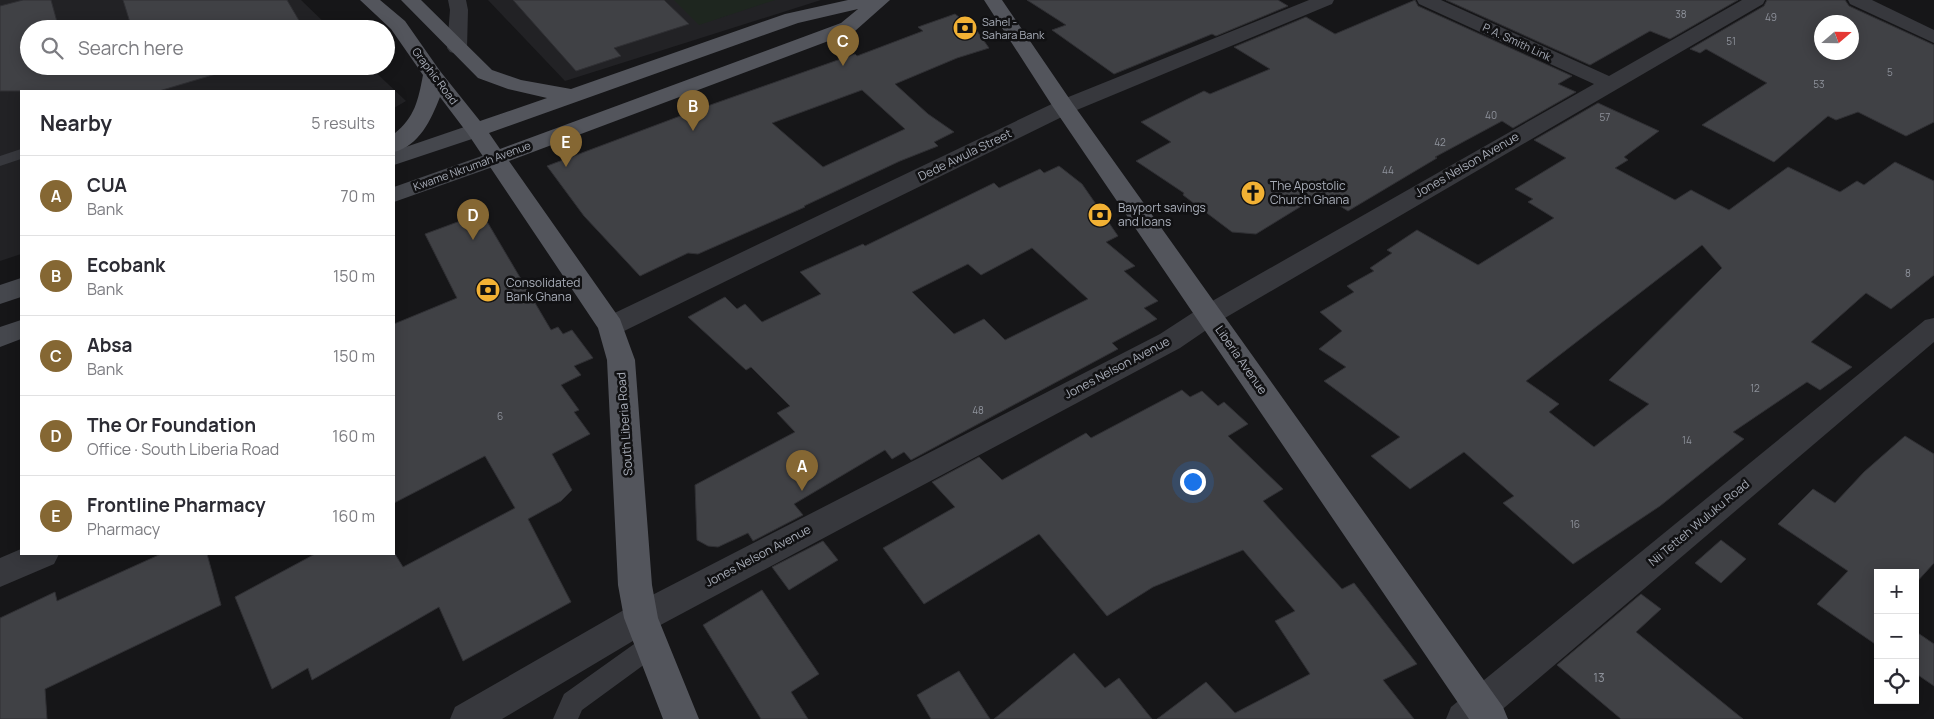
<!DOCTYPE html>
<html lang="en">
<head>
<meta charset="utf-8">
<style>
	body { margin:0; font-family:Manrope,sans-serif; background:#f2f2f3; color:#2b2b33 }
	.controls { position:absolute; right:15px; bottom:15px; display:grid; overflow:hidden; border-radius:0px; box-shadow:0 2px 12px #0003 }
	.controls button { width:45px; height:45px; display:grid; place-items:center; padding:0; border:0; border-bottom:1px solid #e1e1e2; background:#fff; color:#2b2b33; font:25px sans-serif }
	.compass { position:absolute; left:1814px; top:15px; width:45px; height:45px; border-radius:50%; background:#fff; box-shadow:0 2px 12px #0003; rotate:70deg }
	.you { position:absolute; left:1192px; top:481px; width:18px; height:18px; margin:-12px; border:4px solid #fff; border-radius:50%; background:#1a73e8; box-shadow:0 0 0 8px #1a73e833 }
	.badge { display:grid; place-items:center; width:32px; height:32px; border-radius:50%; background:#856733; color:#fff; font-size:16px; font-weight:700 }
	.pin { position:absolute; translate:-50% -41px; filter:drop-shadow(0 1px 2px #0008) }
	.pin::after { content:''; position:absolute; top:26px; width:18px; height:15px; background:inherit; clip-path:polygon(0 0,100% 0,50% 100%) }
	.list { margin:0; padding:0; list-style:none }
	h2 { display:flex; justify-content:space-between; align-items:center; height:65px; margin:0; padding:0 20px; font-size:21px }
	h2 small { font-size:16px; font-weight:400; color:#7c7c81 }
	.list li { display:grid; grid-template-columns:32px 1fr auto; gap:15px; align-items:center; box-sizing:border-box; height:80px; padding:0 20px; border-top:1px solid #e1e1e2 }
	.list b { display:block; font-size:19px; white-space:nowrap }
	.list p { margin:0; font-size:16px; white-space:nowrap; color:#7c7c81 }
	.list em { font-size:16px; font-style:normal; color:#7c7c81 }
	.icon { flex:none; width:28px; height:28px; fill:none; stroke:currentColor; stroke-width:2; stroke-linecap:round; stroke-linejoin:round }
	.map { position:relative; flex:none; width:1934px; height:719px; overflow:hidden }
	.search { position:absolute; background:#fff; box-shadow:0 2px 12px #0003; left:20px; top:20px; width:375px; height:55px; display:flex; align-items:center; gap:12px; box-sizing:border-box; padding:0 18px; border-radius:28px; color:#7c7c81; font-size:19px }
	.panel { position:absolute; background:#fff; box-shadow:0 2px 12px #0003; left:20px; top:90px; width:375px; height:465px; border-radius:0px }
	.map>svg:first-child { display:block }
	.built { fill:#222225 }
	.green { fill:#1e261f }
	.building { fill:#404145; stroke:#303034; fill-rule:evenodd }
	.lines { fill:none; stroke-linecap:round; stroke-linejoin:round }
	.service { fill:#37383d; fill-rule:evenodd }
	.minor { fill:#37383d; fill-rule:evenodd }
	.secondary { fill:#45474d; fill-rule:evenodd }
	.primary { fill:#53555c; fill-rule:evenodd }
	.labels { text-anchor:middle; stroke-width:5; stroke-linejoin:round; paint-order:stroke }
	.number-label { font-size:10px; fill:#8e929b }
	.far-poi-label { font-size:11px; fill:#a8adb8; stroke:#111113; text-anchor:start }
	.far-street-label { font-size:11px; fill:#a8adb8; stroke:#111113 }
	.street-label { font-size:12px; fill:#a8adb8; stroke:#111113 }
	.poi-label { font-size:12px; fill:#a8adb8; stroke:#111113; text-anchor:start }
	.near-number-label { font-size:12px; fill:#8e929b }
</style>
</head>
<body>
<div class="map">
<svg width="1934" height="719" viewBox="0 0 1934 719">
	<rect width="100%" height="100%" fill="#161618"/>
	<!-- built -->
	<g class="built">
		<polygon points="0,0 301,0 331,29 29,29 29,66 369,66 406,101 394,108 394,91 21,91 21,254 0,261"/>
		<polygon points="488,0 821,0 565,81"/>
	</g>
	<!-- green -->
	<polygon class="green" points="674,0 775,0 699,25"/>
	<!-- building -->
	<g class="building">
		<polygon points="23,0 51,0 59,29 29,29 29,66 243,66 159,91 0,91 0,6"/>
		<polygon points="123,0 287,0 304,29 132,29"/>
		<polygon points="513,0 664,0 689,24 614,48 621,56 576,71"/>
		<polygon points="1027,0 1278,0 1288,6 1216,36 1212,34 1114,74 1052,30 1066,25"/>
		<polygon points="1415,0 1418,6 1572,76 1558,84 1576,92 1513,128 1502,121 1435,157 1437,158 1348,211 1321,194 1256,234 1232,232 1183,195 1184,193 1136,161 1171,142 1141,122 1204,91 1210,94 1270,69 1234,47 1306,17 1335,34"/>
		<polygon points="1446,0 1738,0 1670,39 1650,31 1590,65"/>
		<path d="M1767,0H1845L1849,6L1934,45V122L1906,136L1858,112L1836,120L1828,116L1774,162L1702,125L1767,83L1706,49L1700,53L1690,49L1764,6ZM1822,22H1852V52H1822Z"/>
		<path d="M955,14L977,31L989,48L957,58L895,84L928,114L954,132L934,142L938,146L900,161L804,206L805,207L698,254L688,253L640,276L584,216L547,166L699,109L855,54L857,56L923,31L918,27ZM862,90L905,129L823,167L772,123Z"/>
		<path d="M1598,103L1659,131L1624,157L1628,160L1615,168L1675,200L1691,190L1729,210L1788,167L1840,192L1857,181L1864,185L1895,162L1934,181V275L1891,309L1866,293L1811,342L1852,367L1820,390L1807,382L1733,432L1744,439L1660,506L1573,564L1503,503L1514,496L1464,452L1410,489L1371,456L1400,437L1324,381L1346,367L1319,349L1342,331L1320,312L1354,292L1347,286L1374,271L1370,268L1392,253L1387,250L1417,230L1478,265L1554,218L1528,202L1533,199L1515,189L1566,158L1534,140ZM1702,245L1722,268L1609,380L1649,404L1594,447L1549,412L1559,404L1526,381Z"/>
		<path d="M1059,166L1082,184L1118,236L1106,242L1135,266L1124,271L1158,301L1144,308L1157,319L1112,343L1118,349L911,460L904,452L892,459L885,450L794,504L803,515L753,541L748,533L718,547L708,546L697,540L695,485L795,432L777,413L790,406L751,367L746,370L688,317L725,297L737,309L745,304L762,322L821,294L800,272L863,244L865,246L994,183L999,188L1040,169L1044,173ZM1032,248L1088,299L1005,340L984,319L954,334L912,292L968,264L981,275Z"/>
		<polygon points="482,213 551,330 558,327 563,334 572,330 593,358 574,366 581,375 561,385 579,410 574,412 590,434 552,454 572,490 561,501 528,519 571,602 463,661 439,607 312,680 308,668 272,689 235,597 315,554 395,554 403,567 515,508 485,456 394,503 394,324 457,298 425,234"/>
		<polygon points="1182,390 1190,397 1202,391 1218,406 1224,402 1248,424 1228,436 1283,489 1263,501 1342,589 1354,583 1417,664 1383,680 1414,719 1157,719 1206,682 1235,713 1310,674 1275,621 1295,611 1243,550 1153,587 1107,616 1039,534 924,604 883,548 955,507 932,482 979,457 1002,480 1086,433 1091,438"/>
		<polygon points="1905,436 1934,454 1934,563 1915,584 1915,573 1878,573 1878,646 1817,604 1848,571 1778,524 1813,489 1835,503 1864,472"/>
		<polygon points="1721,540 1746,559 1721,583 1695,563"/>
		<polygon points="823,541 838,560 789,590 772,567"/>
		<polygon points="161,554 207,554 221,605 45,689 47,719 0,719 0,618 55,592 57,601"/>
		<polygon points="762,590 819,674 791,692 808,719 761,719 703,625"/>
		<polygon points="1641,594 1661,609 1636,632 1743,719 1621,719 1557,665"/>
		<polygon points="1915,631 1934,644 1934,686 1915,673"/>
		<polygon points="1074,653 1105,688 1119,678 1152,719 994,719"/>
		<polygon points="959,671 990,719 931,719 917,695"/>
	</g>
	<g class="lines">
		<!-- service -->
		<g class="service">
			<polygon points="21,149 21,159 0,166 0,156"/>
			<polygon points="652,634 660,637 664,645 660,653 582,710 578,719 553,719 564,694 644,637"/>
		</g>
		<!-- minor -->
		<g class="minor">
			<polygon points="448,0 466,0 468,10 467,48 464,52 457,54 450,52 447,48 450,10"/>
			<polygon points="1309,0 1334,0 1332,4 1072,112 620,333 611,335 602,333 598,326 602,319 1056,102"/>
			<polygon points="1417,0 1441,0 1609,76 1742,0 1765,0 1763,4 1218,322 1180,348 653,629 502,719 450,719 455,707 629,607 1160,334 1200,308 1594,84 1419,4"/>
			<polygon points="1848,0 1872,0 1934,30 1934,43 1850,4"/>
			<polygon points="1934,318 1934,342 1491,719 1446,719 1451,707 1925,320"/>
			<polygon points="21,549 21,554 59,554 54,564 0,587 0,558"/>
		</g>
		<!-- secondary -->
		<g class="secondary">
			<polygon points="476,123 484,125 487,130 484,135 394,165 394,151"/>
			<polygon points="496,151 504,153 507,158 504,163 394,202 394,187"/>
			<polygon points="21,278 21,297 0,304 0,285"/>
			<polygon points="21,320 21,339 0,347 0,327"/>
		</g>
		<!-- primary -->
		<g class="primary">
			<path d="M360,0H380L405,21L440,71L480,121L547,98L508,89L478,78L401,0H421L492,70L521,80L571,89L785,14L848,0H890L855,31L509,161L620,319L635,360L652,585L658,618L699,719H663L624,618L618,585L607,360L598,328L468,134L440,97C431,120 419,146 394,152V134C415,117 418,101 423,75L391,29ZM858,9L841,23L500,149L489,133L798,23Z"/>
			<polygon points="984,0 1002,0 1073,104 1503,707 1508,719 1469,719 1053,107"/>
		</g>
	</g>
	<!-- icons -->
	<defs>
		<symbol id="bank-disc" viewBox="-11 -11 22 22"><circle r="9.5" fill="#f2b134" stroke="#111113"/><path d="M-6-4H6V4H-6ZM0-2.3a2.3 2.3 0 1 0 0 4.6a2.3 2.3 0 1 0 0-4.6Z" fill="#111"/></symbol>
		<symbol id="church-disc" viewBox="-11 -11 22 22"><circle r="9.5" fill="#f2b134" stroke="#111113"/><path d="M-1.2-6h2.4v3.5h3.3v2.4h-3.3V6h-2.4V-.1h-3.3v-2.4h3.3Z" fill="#111"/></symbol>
	</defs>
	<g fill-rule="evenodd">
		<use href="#bank-disc" x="951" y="14" width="28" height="28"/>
		<use href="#church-disc" x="1239" y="179" width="28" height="28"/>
		<use href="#bank-disc" x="1086" y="201" width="28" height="28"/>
		<use href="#bank-disc" x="474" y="276" width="28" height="28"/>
	</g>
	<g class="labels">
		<!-- number labels -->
		<g class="number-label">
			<text x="1681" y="18">38</text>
			<text x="1771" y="21">49</text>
			<text x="1731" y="45">51</text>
			<text x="1890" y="76">5</text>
			<text x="1819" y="88">53</text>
			<text x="1491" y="119">40</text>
			<text x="1605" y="121">57</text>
			<text x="1440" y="146">42</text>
			<text x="1388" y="174">44</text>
			<text x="1908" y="277">8</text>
			<text x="1755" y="392">12</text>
			<text x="978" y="414">48</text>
			<text x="500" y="420">6</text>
			<text x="1687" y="444">14</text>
			<text x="1575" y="528">16</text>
		</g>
		<!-- far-poi labels -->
		<g class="far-poi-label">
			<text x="982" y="26">Sahel -<tspan x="982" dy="13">Sahara Bank</tspan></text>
		</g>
		<!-- far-street labels -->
		<g class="far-street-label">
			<text transform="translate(1517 42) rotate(25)" y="4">P. A. Smith Link</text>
			<text transform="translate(435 76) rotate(53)" y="4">Graphic Road</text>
			<text transform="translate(472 166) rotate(-20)" y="4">Kwame Nkrumah Avenue</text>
		</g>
		<!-- street labels -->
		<g class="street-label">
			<text transform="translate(965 155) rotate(-26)" y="4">Dede Awula Street</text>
			<text transform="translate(1467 165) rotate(-30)" y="4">Jones Nelson Avenue</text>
			<text transform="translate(1241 360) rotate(55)" y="4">Liberia Avenue</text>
			<text transform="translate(1117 368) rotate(-28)" y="4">Jones Nelson Avenue</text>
			<text transform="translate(625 424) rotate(-94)" y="4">South Liberia Road</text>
			<text transform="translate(1699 523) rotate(-40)" y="4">Nii Tetteh Wuluku Road</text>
			<text transform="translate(758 556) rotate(-28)" y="4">Jones Nelson Avenue</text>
		</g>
		<!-- poi labels -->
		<g class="poi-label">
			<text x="1270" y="190">The Apostolic<tspan x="1270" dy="14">Church Ghana</tspan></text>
			<text x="1118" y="212">Bayport savings<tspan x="1118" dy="14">and loans</tspan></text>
			<text x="506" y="287">Consolidated<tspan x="506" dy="14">Bank Ghana</tspan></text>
		</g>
		<!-- near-number labels -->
		<g class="near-number-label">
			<text x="1599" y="682">13</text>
		</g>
	</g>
</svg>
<div class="controls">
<button>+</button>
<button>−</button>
<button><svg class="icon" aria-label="locate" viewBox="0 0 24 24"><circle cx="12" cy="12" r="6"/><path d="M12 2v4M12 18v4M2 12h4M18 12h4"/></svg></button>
</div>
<svg class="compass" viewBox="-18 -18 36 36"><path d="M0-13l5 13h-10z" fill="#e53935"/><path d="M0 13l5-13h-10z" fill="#7c7c81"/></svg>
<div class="you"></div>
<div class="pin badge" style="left:802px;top:491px">A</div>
<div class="pin badge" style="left:693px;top:131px">B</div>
<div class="pin badge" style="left:843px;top:66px">C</div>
<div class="pin badge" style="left:473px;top:240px">D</div>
<div class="pin badge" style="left:566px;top:167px">E</div>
<div class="search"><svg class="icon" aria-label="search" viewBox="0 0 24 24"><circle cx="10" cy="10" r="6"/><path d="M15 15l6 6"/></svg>Search here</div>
<section class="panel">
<h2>Nearby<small>5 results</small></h2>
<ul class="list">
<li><span class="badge">A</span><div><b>CUA</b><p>Bank</p></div><em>70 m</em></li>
<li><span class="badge">B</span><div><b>Ecobank</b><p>Bank</p></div><em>150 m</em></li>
<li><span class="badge">C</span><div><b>Absa</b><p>Bank</p></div><em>150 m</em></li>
<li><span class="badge">D</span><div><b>The Or Foundation</b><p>Office · South Liberia Road</p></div><em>160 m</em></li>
<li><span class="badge">E</span><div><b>Frontline Pharmacy</b><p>Pharmacy</p></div><em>160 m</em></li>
</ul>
</section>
</div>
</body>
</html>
